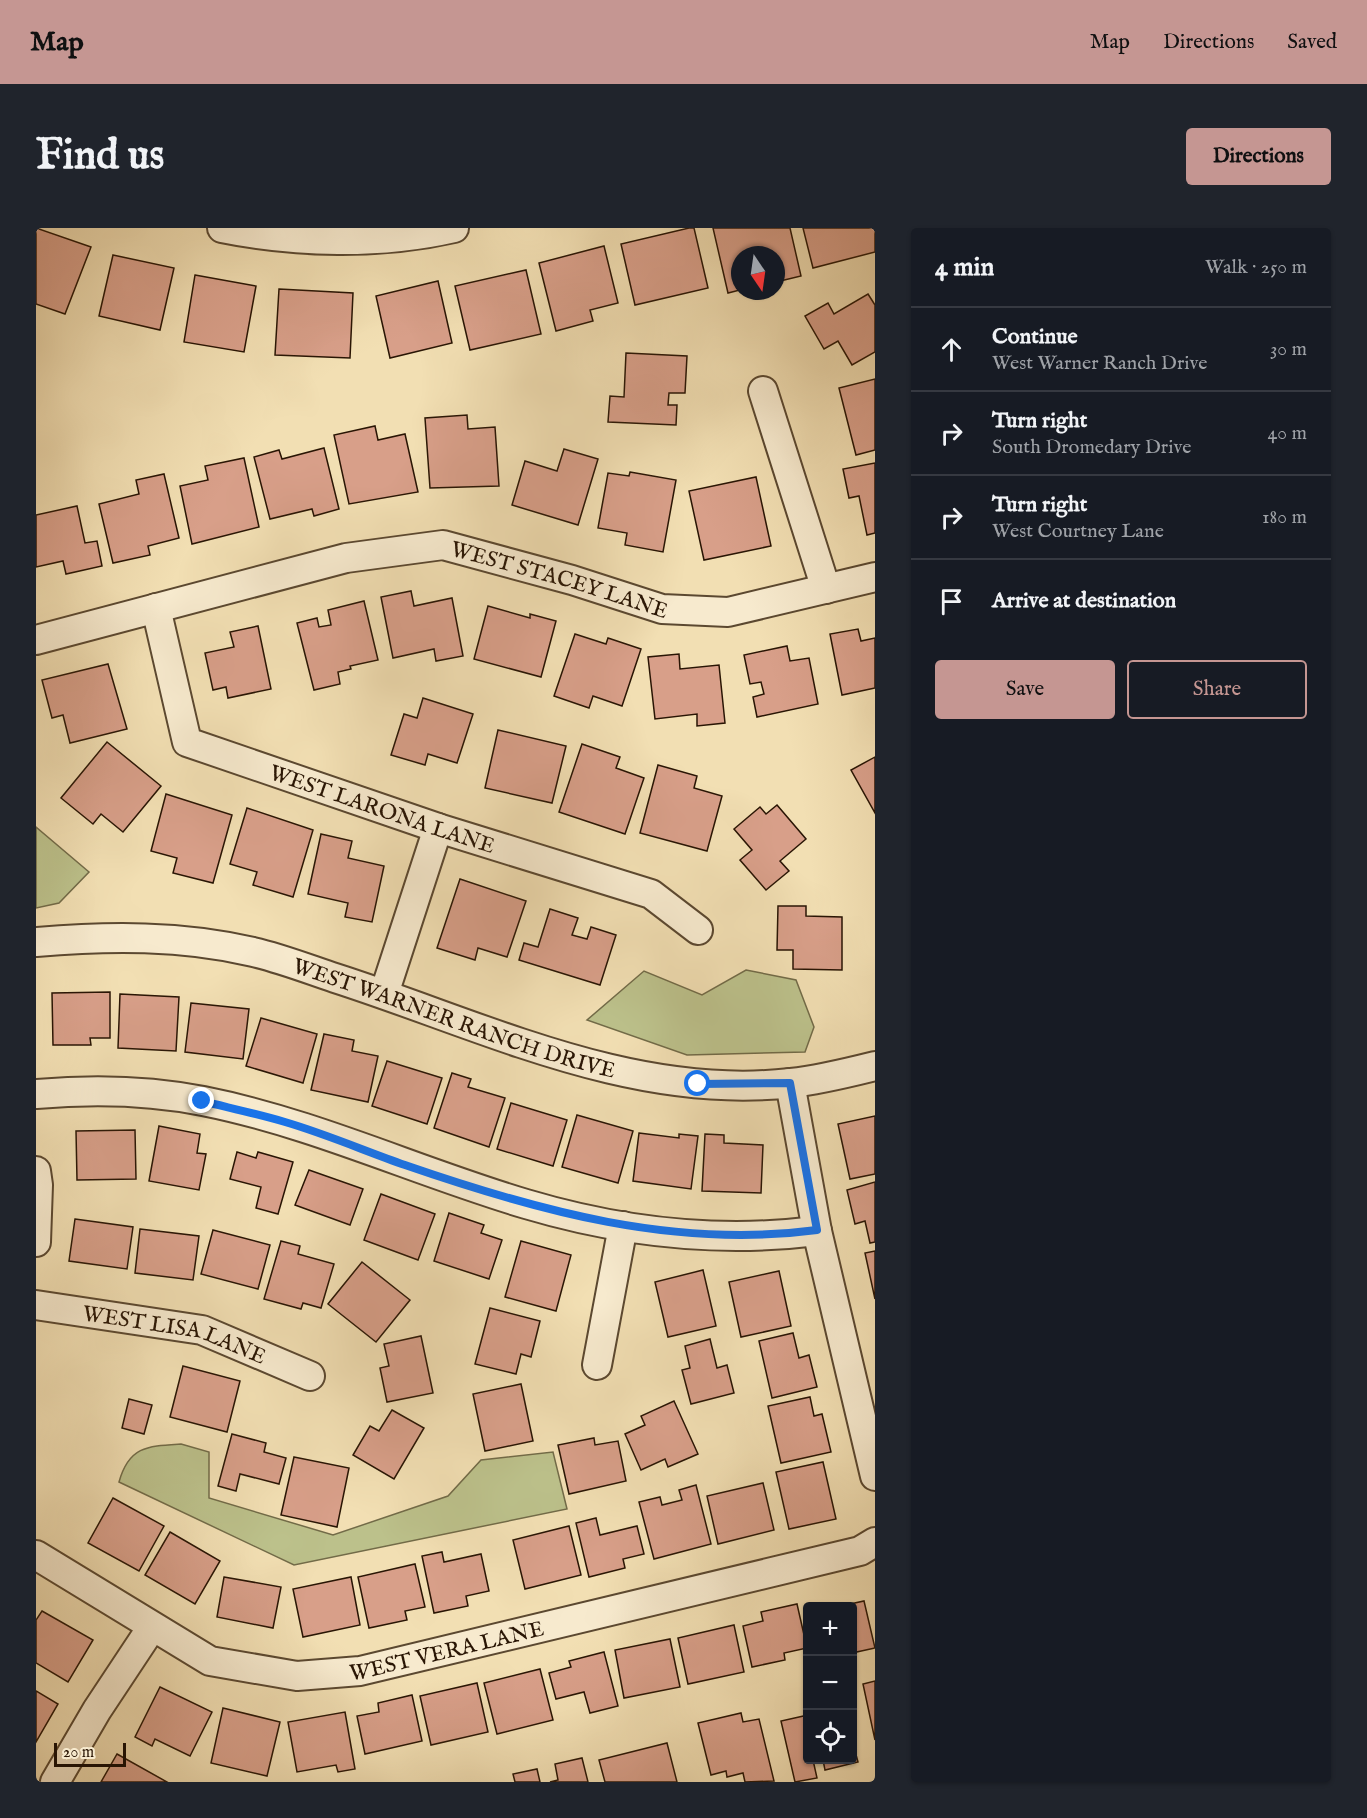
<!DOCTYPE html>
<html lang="en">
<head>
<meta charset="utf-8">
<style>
	body { margin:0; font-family:"IM FELL English",serif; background:#20242c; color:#f1f3f6 }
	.controls { position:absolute; right:18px; bottom:18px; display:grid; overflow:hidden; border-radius:6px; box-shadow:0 2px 4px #0004 }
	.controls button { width:54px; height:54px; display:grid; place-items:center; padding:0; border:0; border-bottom:2px solid #363941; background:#171b24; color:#f1f3f6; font:30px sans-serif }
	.compass { position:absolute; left:695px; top:18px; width:54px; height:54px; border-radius:50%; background:#171b24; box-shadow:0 2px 4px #0004; rotate:167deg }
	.scale { position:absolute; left:18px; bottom:15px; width:72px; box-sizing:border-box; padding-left:6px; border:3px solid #291504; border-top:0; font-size:16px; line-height:21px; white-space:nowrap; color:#291504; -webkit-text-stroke:4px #f7eace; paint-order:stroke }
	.stop { position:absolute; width:18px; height:18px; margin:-14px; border:4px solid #1a73e8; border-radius:50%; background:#fff }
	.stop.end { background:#1a73e8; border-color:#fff; box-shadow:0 2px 6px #0008 }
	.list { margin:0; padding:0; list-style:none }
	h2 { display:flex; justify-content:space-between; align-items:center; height:78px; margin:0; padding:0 24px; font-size:26px }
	h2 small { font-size:20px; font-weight:400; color:#9ea1a6 }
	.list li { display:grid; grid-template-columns:39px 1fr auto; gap:18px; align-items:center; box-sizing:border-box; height:84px; padding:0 24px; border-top:2px solid #363941 }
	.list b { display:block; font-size:22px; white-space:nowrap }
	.list p { margin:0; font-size:20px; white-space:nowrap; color:#9ea1a6 }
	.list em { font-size:20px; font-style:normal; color:#9ea1a6 }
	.actions { display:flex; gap:12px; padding:18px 24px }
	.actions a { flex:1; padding:14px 0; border:2px solid #c59692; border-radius:6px; text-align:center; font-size:21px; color:#c59692 }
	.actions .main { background:#c59692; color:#111 }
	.icon { flex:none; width:33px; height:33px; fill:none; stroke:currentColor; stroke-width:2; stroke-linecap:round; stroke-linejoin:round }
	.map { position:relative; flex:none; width:839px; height:1554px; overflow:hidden; border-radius:6px }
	header { display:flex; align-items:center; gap:36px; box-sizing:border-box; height:84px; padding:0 30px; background:#c59692; color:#111 }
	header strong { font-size:28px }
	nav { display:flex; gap:33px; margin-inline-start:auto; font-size:21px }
	.intro { display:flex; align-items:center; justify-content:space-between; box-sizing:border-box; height:144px; padding:0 36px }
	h1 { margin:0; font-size:42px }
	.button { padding:15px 27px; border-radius:6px; background:#c59692; color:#111; font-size:21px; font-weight:700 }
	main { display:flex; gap:36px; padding:0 36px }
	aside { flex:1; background:#171b24; border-radius:6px; box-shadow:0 2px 4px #0004 }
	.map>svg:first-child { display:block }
	.green { fill:#bcc18b; stroke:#726b48; stroke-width:1.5 }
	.building { fill:#d89f89; stroke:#291504; stroke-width:1.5 }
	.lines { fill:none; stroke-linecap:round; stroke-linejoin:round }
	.minor-casing { stroke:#5b4830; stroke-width:32 }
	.minor { stroke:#f7eace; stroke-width:28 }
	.route { stroke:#1a73e8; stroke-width:8 }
	.labels { text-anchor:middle; stroke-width:6; stroke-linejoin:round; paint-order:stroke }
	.street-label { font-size:22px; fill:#291504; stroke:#f7eace }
</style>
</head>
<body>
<header>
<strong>Map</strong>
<nav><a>Map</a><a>Directions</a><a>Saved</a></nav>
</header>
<div class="intro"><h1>Find us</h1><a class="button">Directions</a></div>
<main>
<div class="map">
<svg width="839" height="1554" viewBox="0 0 839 1554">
	<rect width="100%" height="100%" fill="#f2dfb3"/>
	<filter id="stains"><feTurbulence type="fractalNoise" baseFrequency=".00333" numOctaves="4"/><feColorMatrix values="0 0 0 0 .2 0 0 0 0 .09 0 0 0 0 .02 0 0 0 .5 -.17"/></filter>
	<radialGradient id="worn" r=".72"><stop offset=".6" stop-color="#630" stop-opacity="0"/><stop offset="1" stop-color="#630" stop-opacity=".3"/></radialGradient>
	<!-- green -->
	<g class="green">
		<polygon points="0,599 53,644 23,675 0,680"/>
		<polygon points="710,742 760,752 778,799 769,824 651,827 551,792 608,743 666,767"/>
		<path d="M145,1216L173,1224V1270L297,1307L412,1268L445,1232L517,1224L531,1281L258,1337L83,1254C93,1218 112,1218 145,1216Z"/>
	</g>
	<!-- building -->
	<g class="building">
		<polygon points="0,0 55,19 29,86 0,76"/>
		<polygon points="653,0 658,0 672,60 599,77 585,16"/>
		<polygon points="677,0 754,0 765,48 740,54 740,27 704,27 704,62 692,65"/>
		<polygon points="767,0 839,0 839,24 777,40"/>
		<polygon points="568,18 582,75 554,82 557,93 520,103 503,35"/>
		<polygon points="77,27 138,40 124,102 63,88"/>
		<polygon points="490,42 505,106 434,122 419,58"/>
		<polygon points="159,47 220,58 208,124 148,114"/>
		<polygon points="402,53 416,115 354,130 340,68"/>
		<polygon points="243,61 317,65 314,130 239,127"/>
		<polygon points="832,66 839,77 839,124 816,137 802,113 788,121 769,88 792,75 798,86"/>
		<polygon points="590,125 651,128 649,165 633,165 632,177 641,177 640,197 572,194 574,168 588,169"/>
		<polygon points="839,151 839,222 820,227 803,160"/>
		<polygon points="431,187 432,201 459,199 463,258 394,260 389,190"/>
		<polygon points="339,198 342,212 369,206 382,264 313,276 298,207"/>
		<polygon points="288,220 303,281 278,288 276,281 234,291 218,229 243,222 246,231"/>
		<polygon points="528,221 562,231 542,297 476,277 489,233 521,243"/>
		<polygon points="208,230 223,299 156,316 144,258 172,252 169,238"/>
		<polygon points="839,235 839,305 831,307 823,268 813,270 807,241"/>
		<polygon points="594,244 640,252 627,324 589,317 591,305 562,300 572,245 593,248"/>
		<polygon points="128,246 143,310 112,318 114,327 77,335 63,276 103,266 100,252"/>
		<polygon points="720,249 735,318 668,332 653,263"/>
		<polygon points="41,278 49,315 61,313 66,338 30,346 27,333 0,339 0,287"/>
		<polygon points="375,363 378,378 416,370 427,428 400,433 398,421 357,430 345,369"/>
		<polygon points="328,373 342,432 314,438 315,441 302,444 304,456 278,462 261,395 281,390 283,399 295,397 292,382"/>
		<polygon points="452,378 494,390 494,386 520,393 505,449 438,431"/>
		<polygon points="222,398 235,461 192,470 190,459 177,462 169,425 198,419 194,404"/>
		<polygon points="822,401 825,413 839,410 839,460 806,467 794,406"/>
		<polygon points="539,406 570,416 572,410 605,421 586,478 557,468 553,480 518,468"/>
		<polygon points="751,418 754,433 773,430 782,476 721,489 717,469 728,466 725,454 714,456 708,427"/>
		<polygon points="643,426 644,441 683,437 689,495 661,498 661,486 619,491 612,429"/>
		<polygon points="72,436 91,501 34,515 27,487 16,490 6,452"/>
		<polygon points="387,470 437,486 421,535 392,526 389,537 355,527 368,486 381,490"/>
		<polygon points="462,502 530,518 516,575 449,560"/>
		<polygon points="71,514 125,558 87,604 65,586 57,596 25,570"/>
		<polygon points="546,516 584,529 580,540 608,550 589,606 523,584"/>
		<polygon points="839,529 839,585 815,542"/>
		<polygon points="622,537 661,548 658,560 686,568 671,623 604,605"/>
		<polygon points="130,566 196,587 177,655 137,645 141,630 115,623"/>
		<polygon points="741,577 770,611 744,633 753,643 730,662 704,632 716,622 698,601 724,579 730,586"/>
		<polygon points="211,580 277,602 257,669 217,657 221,644 194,636"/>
		<polygon points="285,606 316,613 312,630 348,638 336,694 309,689 312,675 272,666"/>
		<polygon points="424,651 490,673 471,729 442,720 439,732 401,720"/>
		<polygon points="742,678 770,678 770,688 806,689 806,742 757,741 757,722 741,722"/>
		<polygon points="514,681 542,690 536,707 551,711 555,699 580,707 564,757 483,732 488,715 502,719"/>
		<polygon points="74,764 74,810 54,810 55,817 17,817 16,765"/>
		<polygon points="84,766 143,769 140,823 82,820"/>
		<polygon points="155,775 213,781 207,831 149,824"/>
		<polygon points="225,790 281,806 267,855 210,838"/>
		<polygon points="288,806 318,812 316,823 342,828 332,874 275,862"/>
		<polygon points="351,833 406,850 391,896 336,878"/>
		<polygon points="416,845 435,851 432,859 469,870 453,919 398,900"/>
		<polygon points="475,875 531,892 517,938 461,921"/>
		<polygon points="541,887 597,903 582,955 526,939"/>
		<polygon points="839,888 839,946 814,951 802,896"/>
		<polygon points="123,898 164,906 161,925 170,926 163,962 113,953"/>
		<polygon points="99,902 100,951 41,952 40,903"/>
		<polygon points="603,905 643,910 643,906 662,908 655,961 597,953"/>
		<polygon points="669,906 688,907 688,915 727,917 725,965 666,963"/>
		<polygon points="201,924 220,930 222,924 257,934 242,986 220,980 225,959 194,951"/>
		<polygon points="273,942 327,961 314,997 259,977"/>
		<polygon points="839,954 839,1014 834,1015 829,993 819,996 811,962"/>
		<polygon points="345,966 399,986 382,1032 328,1012"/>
		<polygon points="413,985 448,997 445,1005 466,1012 453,1051 398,1033"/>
		<polygon points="39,991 97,999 91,1041 33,1033"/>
		<polygon points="104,1001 163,1008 157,1052 99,1045"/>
		<polygon points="177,1002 234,1017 222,1061 165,1046"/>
		<polygon points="245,1013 264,1018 262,1026 298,1036 285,1080 267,1075 265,1081 228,1071"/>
		<polygon points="485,1013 535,1027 520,1083 469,1069"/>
		<polygon points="839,1023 839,1071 829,1025"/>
		<polygon points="326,1034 374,1072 340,1114 292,1076"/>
		<polygon points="667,1042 680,1098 632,1109 619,1054"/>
		<polygon points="743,1043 755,1098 705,1109 693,1054"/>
		<polygon points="454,1080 504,1093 495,1129 485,1126 480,1146 439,1136"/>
		<polygon points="757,1105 763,1130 773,1127 781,1159 736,1170 723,1113"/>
		<polygon points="385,1108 397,1165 351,1174 344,1140 353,1138 348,1116"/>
		<polygon points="674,1111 681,1140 691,1137 698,1165 655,1176 646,1142 654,1140 649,1118"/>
		<polygon points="147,1138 204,1153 191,1204 134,1189"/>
		<polygon points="485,1156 497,1213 449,1223 437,1166"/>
		<polygon points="774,1169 778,1188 786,1186 795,1224 745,1235 732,1178"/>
		<polygon points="93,1171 116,1177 108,1206 86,1200"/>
		<polygon points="638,1173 662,1226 632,1239 629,1231 605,1242 589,1206 609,1197 605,1188"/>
		<polygon points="356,1182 388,1200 358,1251 317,1227 334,1198 343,1203"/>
		<polygon points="196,1206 230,1215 228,1224 250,1230 243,1256 204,1246 200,1263 182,1258"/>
		<polygon points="558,1210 559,1217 582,1213 590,1253 533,1266 522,1217"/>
		<polygon points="258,1229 313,1240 301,1299 245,1287"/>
		<polygon points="787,1234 800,1291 753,1301 740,1244"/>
		<polygon points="727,1255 738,1302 682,1316 671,1268"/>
		<polygon points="660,1257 675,1316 618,1331 603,1274 624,1269 626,1277 646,1272 643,1262"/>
		<polygon points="77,1270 128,1298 103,1343 52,1315"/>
		<polygon points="560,1290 564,1307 601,1298 608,1326 587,1331 589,1340 553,1349 540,1295"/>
		<polygon points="533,1298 545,1347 489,1361 477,1312"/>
		<polygon points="134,1304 184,1333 159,1376 109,1347"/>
		<polygon points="406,1324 408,1334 445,1326 453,1363 430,1368 432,1378 398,1385 386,1328"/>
		<polygon points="379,1336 389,1379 369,1383 371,1392 333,1400 322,1349"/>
		<polygon points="188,1349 245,1359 237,1400 181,1389"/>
		<polygon points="315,1349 324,1397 267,1409 257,1361"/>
		<polygon points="828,1373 839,1420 816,1425 816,1378 805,1378"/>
		<polygon points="761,1376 771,1420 748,1425 749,1432 716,1439 707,1398 727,1393 725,1384"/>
		<polygon points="6,1383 57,1412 32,1454 0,1435 0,1392"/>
		<polygon points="698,1397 708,1444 652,1456 642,1410"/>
		<polygon points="634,1411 644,1459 588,1470 579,1422"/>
		<polygon points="568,1424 582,1478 554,1485 548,1464 520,1471 513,1445 535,1439 533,1433"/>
		<polygon points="504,1441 517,1492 461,1506 448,1455"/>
		<polygon points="839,1453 839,1512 827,1456"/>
		<polygon points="441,1455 452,1504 395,1517 384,1468"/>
		<polygon points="124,1459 176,1484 154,1528 119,1511 116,1518 99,1509"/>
		<polygon points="0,1463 22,1476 0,1514"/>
		<polygon points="376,1467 386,1513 329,1526 321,1488 343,1484 342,1475"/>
		<polygon points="187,1480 244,1494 231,1548 175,1535"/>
		<polygon points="309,1484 319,1541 302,1544 300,1537 261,1544 252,1494"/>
		<polygon points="705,1485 707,1494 723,1491 738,1553 709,1554 707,1545 691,1549 690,1543 675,1547 662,1495"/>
		<polygon points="772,1487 772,1532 777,1532 781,1550 759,1554 745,1493"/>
		<polygon points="816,1512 822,1534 789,1542 787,1532 816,1532"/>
		<polygon points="631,1515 641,1554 569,1554 563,1532"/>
		<polygon points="81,1526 131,1554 65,1554"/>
		<polygon points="546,1530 552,1554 514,1554 522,1552 519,1536"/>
		<polygon points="501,1541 504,1554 479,1554 477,1546"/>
	</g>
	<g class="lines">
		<defs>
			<g id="minor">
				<path d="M186,0C260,15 344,17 418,0"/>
				<polyline points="727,163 790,361"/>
				<path id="s1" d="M120,380L151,514L402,600L615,666L662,702"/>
				<path id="s2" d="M0,412L310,330L407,317L536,352L626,381L692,384L839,349"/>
				<path id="s3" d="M0,714C72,708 146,707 217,724C244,730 272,741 299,750C446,797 595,873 755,855C783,852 811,845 839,838"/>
				<polyline points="348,766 402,600"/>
				<polyline points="754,855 781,1003 839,1248"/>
				<path d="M0,866C56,861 112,862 167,873C278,895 382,944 490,976C584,1004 684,1015 781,1003"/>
				<polyline points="0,943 2,957 0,1014"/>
				<path id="s4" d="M0,1077L166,1102L274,1148"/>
				<polyline points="561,1137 587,998"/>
				<path id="s5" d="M0,1327L174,1433L261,1448L324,1443L824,1323L839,1314"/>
				<polyline points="19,1554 61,1482 116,1399"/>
			</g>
		</defs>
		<!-- minor casing -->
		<use href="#minor" class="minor-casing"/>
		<!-- minor -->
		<use href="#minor" class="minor"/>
	</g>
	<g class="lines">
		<!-- route -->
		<path class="route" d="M166,873C194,880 222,886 249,894C290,906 329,923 369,937C502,983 639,1021 781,1002L754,855L662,856"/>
	</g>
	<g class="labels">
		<!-- street labels -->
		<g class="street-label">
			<text dy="8" stroke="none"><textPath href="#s2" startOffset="540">WEST STACEY LANE</textPath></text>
			<text dy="8" stroke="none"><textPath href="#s1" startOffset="344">WEST LARONA LANE</textPath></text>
			<text dy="8" stroke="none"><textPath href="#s3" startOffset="430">WEST WARNER RANCH DRIVE</textPath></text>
			<text dy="8" stroke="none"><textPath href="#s4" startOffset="142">WEST LISA LANE</textPath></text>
			<text dy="8" stroke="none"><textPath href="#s5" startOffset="444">WEST VERA LANE</textPath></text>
		</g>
	</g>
	<rect width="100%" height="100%" filter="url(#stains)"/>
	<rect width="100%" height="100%" fill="url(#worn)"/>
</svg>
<div class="controls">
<button>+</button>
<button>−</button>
<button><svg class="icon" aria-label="locate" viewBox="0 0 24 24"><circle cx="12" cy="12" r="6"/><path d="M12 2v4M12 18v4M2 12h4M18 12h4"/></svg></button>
</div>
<svg class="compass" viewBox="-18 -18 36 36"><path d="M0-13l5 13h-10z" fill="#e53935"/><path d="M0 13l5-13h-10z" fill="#9ea1a6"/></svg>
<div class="scale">20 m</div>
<div class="stop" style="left:662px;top:856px"></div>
<div class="stop end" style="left:166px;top:873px"></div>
</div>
<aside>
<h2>4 min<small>Walk · 250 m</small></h2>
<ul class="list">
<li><svg class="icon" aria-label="ahead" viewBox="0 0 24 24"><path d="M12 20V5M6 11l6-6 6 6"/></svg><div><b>Continue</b><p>West Warner Ranch Drive</p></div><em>30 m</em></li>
<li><svg class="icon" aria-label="right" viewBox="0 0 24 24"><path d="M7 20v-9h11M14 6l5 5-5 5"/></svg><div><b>Turn right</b><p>South Dromedary Drive</p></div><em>40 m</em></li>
<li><svg class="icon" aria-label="right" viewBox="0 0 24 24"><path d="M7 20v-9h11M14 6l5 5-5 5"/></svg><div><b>Turn right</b><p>West Courtney Lane</p></div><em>180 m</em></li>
<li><svg class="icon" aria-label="arrive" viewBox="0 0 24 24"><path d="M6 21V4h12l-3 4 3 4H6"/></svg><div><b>Arrive at destination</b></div></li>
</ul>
<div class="actions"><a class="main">Save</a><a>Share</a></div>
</aside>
</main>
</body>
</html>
